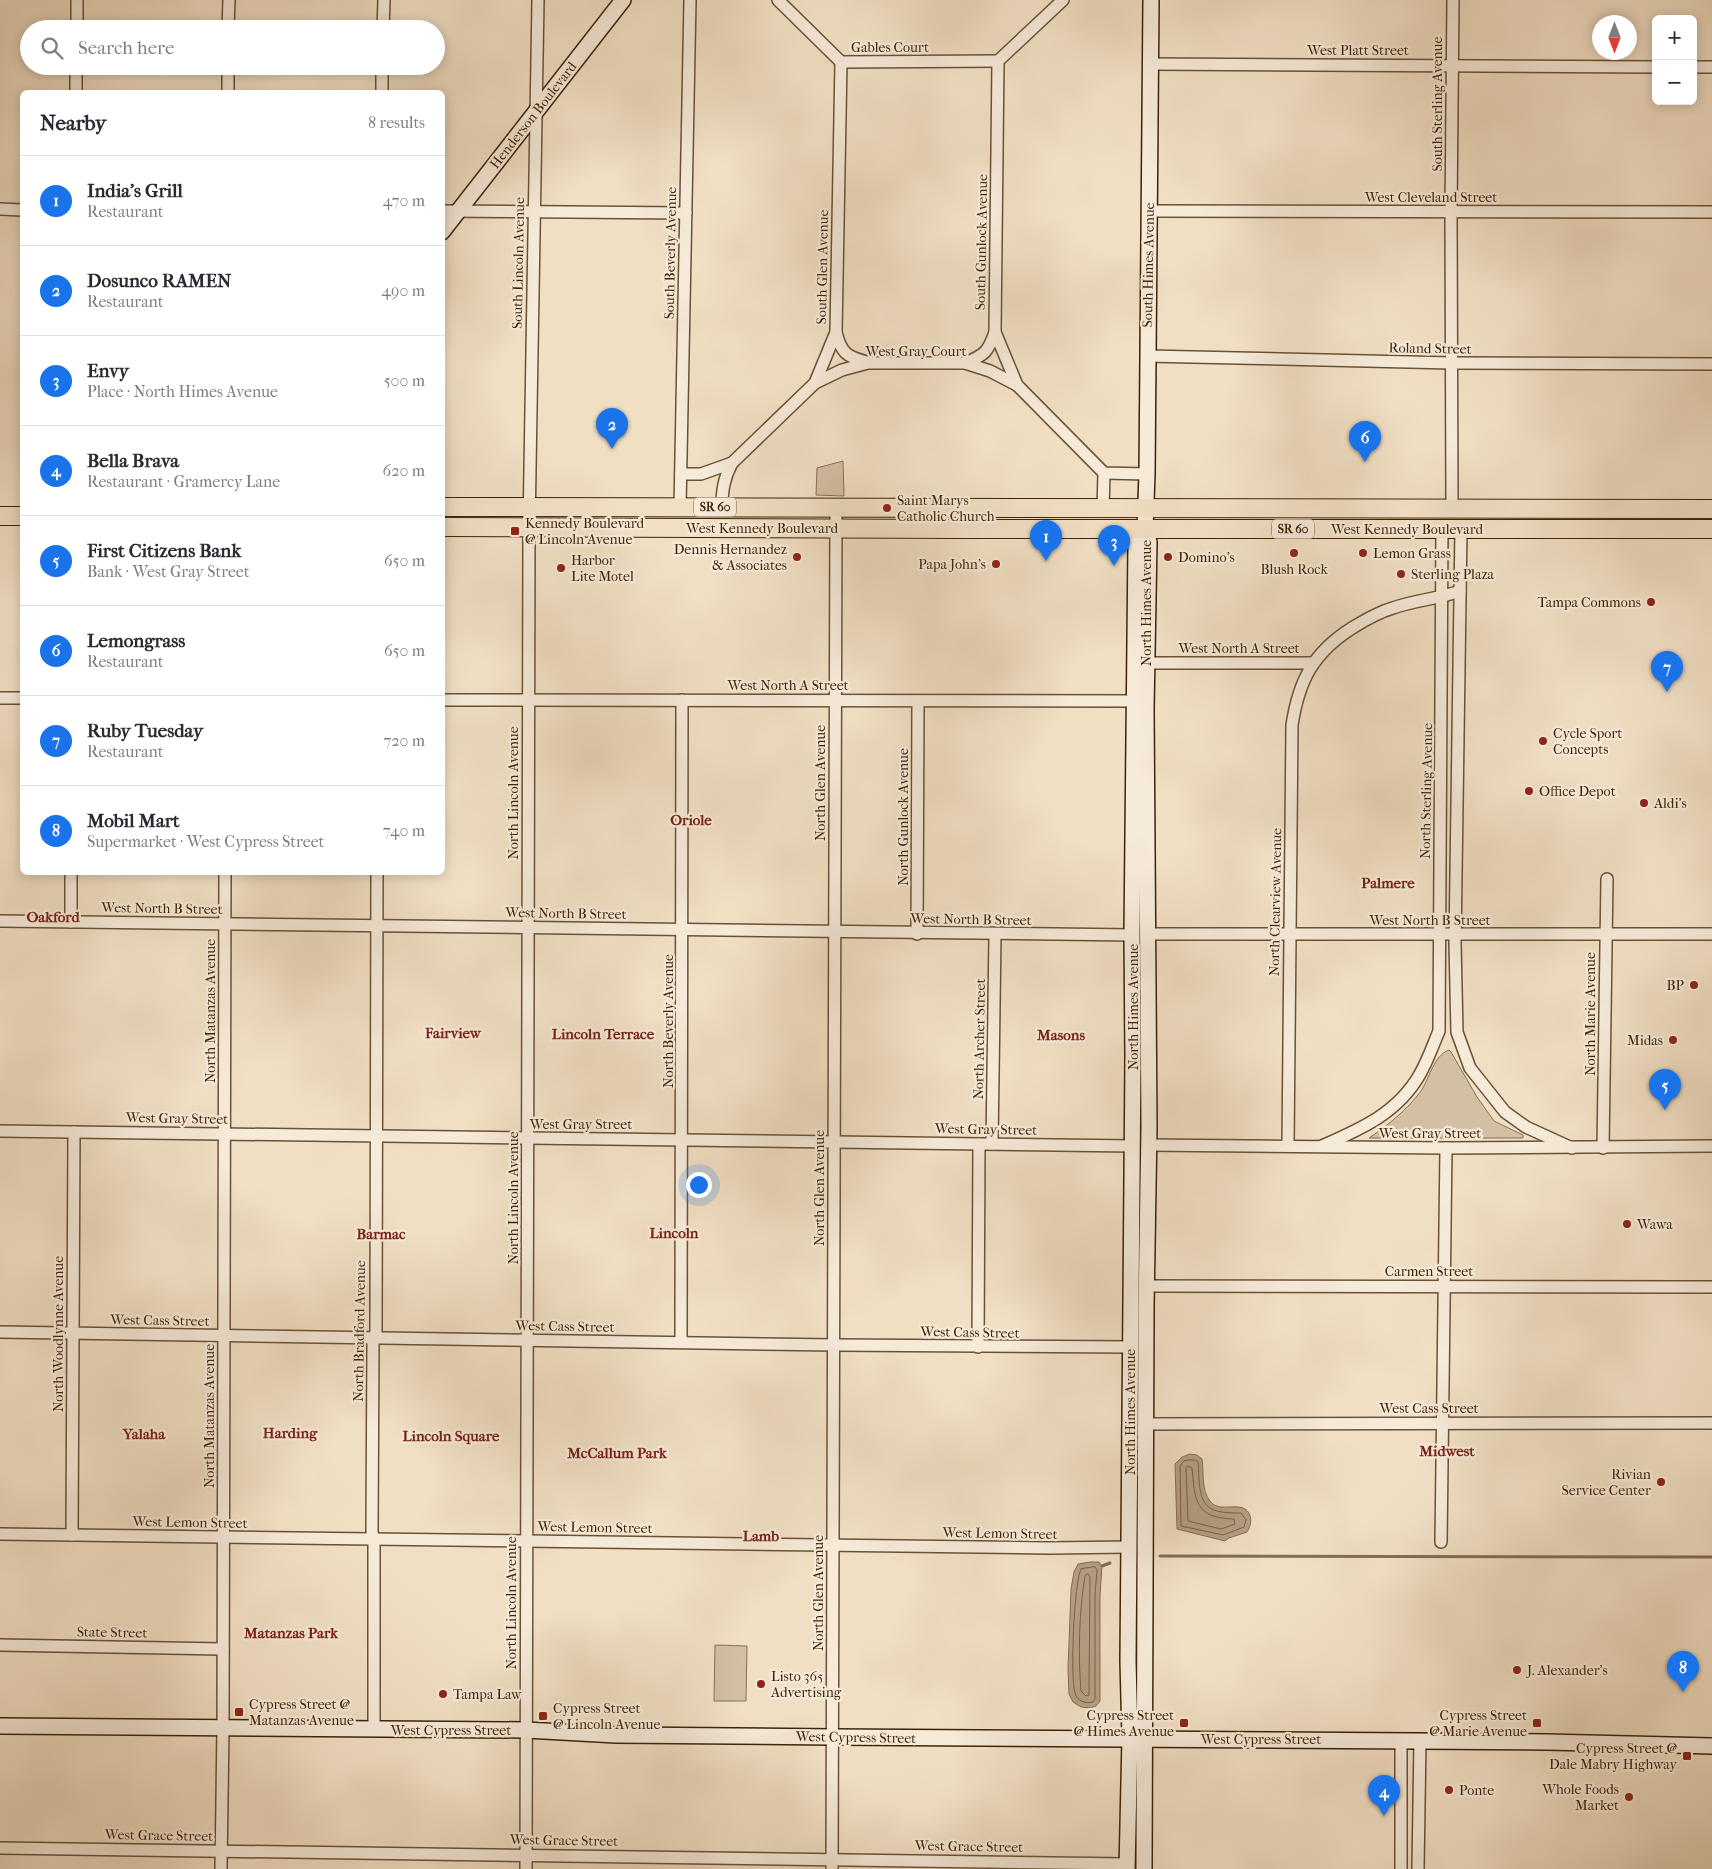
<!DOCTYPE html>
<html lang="en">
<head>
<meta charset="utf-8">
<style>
	body { margin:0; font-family:"IM FELL French Canon",serif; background:#f7f7f7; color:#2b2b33 }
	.controls { position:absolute; right:15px; top:15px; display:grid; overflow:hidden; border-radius:8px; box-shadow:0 2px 12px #0003 }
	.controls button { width:45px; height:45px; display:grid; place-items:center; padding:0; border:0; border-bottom:1px solid #e1e1e2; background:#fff; color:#2b2b33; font:25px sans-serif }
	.compass { position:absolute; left:1592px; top:15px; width:45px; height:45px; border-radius:50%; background:#fff; box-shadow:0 2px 12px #0003; rotate:180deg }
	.you { position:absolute; left:698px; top:1184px; width:18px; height:18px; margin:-12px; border:4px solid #fff; border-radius:50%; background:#1a73e8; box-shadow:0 0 0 8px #1a73e833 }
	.badge { display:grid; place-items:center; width:32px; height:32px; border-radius:50%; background:#1a73e8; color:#fff; font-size:16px; font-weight:700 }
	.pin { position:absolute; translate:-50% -41px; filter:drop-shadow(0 1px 2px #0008) }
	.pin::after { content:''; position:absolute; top:26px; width:18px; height:15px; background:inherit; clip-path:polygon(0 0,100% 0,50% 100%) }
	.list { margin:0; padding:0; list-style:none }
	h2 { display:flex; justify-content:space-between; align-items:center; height:65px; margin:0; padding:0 20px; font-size:21px }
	h2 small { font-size:16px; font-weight:400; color:#7c7c81 }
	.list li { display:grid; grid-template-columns:32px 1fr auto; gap:15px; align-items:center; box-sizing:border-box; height:90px; padding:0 20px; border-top:1px solid #e1e1e2 }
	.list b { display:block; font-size:19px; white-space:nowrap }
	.list p { margin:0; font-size:16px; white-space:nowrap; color:#7c7c81 }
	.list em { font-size:16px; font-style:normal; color:#7c7c81 }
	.icon { flex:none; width:28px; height:28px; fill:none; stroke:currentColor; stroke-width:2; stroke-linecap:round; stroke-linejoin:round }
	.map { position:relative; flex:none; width:1712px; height:1869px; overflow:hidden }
	.search { position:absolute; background:#fff; box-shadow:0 2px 12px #0003; left:20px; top:20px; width:425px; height:55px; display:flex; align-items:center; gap:12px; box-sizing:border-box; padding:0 18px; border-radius:28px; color:#7c7c81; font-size:19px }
	.panel { position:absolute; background:#fff; box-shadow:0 2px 12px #0003; left:20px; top:90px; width:425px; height:785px; border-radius:8px }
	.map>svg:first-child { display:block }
	.green { fill:#d3bfa4; stroke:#887155 }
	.water { fill:#b49f83; stroke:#856d51 }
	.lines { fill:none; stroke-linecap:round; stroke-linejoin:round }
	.shore { stroke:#796144; stroke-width:1 }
	.stream { stroke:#856d51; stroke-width:3 }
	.street-casing { stroke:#6b5236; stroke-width:14 }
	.secondary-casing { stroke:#3e2306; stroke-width:18 }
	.primary-casing { stroke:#3e2306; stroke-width:20 }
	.street { stroke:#f6ead9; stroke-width:11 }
	.secondary { stroke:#f6ead9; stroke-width:15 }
	.primary { stroke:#f1dfc4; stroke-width:18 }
	.poi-dot { fill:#8f2418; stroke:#f6ead9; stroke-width:2 }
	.labels { text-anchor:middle; stroke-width:4.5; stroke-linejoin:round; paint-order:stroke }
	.shield { fill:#f6ead9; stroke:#755f45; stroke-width:1 }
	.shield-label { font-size:12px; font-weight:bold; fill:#3e2306 }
	.street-label { font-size:14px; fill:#3e2306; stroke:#f6ead9 }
	.poi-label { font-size:14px; fill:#3e2306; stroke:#f6ead9; text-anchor:start }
	.neighbourhood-label { font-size:15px; font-weight:bold; fill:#7a1f14; stroke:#f6ead9 }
</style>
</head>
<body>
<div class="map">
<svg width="1712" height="1869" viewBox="0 0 1712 1869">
	<rect width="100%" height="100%" fill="#f1dfc4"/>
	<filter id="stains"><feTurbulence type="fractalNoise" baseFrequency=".004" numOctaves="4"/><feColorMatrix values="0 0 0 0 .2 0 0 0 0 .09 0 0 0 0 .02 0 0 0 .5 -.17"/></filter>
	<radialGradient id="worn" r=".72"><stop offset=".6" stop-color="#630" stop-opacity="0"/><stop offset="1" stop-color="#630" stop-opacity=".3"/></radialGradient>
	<!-- green -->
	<g class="green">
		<polygon points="843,461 844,496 816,495 817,468"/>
		<path d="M1449,1050L1451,1052L1477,1097L1494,1121L1523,1135V1138H1369C1388,1125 1407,1110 1421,1091C1429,1079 1434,1055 1449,1050Z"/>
		<polygon points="715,1645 747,1646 746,1701 714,1701"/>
	</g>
	<!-- water -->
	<g class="water">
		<path d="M1190,1454L1197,1455L1202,1459C1204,1472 1201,1490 1210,1501C1218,1512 1233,1504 1243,1508C1253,1512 1252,1525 1247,1532L1229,1538L1225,1541L1177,1529L1175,1464L1182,1457Z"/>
		<polygon points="1090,1562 1099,1562 1102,1566 1100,1595 1100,1701 1096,1706 1090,1708 1081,1707 1073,1702 1069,1694 1068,1669 1071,1589 1074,1572 1078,1564"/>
	</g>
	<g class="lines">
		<!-- shore -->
		<g class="shore">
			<path d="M1190,1460H1195L1198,1462C1200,1479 1196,1506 1217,1511C1225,1513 1233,1513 1241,1513L1246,1520L1244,1527L1223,1535L1181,1526L1180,1466L1184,1461Z"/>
			<path d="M1188,1466L1192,1468C1195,1501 1195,1518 1234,1519L1235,1524L1221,1529L1188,1521L1186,1468Z"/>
			<path d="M1095,1567L1097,1570L1095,1595V1698L1093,1702C1085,1704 1077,1701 1075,1693C1070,1677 1074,1582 1081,1569Z"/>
			<path d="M1088,1574L1090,1577L1089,1689V1695L1086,1696L1081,1691C1078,1655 1079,1612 1085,1576Z"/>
		</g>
		<!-- stream -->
		<g class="stream">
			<polyline points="1160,1556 1712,1557"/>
			<polyline points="1102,1566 1110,1563"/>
		</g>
		<defs>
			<g id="street">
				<polyline points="778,0 841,62 998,61"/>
				<polyline points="1063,0 998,61 995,332 1017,385 1104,473 1147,474"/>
				<polyline points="77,29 77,0"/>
				<polyline points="228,29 229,0"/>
				<polyline points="383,29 384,0"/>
				<polyline points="1150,64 1656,67"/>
				<polyline points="1693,67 1712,67"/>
				<polyline points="76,92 76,66"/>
				<polyline points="228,92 228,66"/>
				<polyline points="382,92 382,66"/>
				<polyline points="0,209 22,210"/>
				<polyline points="442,211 686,213"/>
				<polyline points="1149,211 1712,212"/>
				<path d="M836,332C841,353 847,357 867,362"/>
				<polyline points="1147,356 1452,363 1712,364"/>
				<path d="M965,363C985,355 988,352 995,332"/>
				<polyline points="815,383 842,370 868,363 965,363 990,371 1017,385"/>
				<polyline points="681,474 701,474 732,463"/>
				<polyline points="680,507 690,0"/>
				<path d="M722,507C722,490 724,478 732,463L815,383L836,332L841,62"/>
				<polyline points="1103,509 1104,473"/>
				<polyline points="1452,509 1451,212 1453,0"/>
				<polyline points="1461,529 1455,943 1457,1032 1470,1068 1505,1112 1526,1127 1572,1148"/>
				<polyline points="1147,663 1313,663"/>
				<polyline points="0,698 22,698"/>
				<polyline points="442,700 1134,701"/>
				<polyline points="0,921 1132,935"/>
				<polyline points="71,922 71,872"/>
				<polyline points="917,934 918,701"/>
				<polyline points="1148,934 1712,934"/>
				<polyline points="0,1131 1133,1146"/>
				<polyline points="992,1144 995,935"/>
				<polyline points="1148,1145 1446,1148 1712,1146"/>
				<path d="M1288,1146L1292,725C1299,680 1313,653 1352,628C1365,620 1379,612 1393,608C1415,600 1438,599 1460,591"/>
				<path d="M1322,1146C1361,1129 1398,1113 1420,1074C1428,1060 1433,1045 1439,1031L1442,529"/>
				<polyline points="1603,1148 1607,879"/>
				<polyline points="1146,1286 1712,1287"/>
				<polyline points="0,1332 834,1345 1130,1347"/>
				<polyline points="681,1342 682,700"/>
				<polyline points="978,1347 979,1144"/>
				<polyline points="1146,1424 1712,1423"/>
				<polyline points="0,1534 1049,1548 1130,1547"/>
				<polyline points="72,1535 74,1132"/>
				<polyline points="1441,1542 1446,1148"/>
				<polyline points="0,1645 223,1649"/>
				<polyline points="374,1730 374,1544 372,1531 373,1343 376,1331 377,872"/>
				<polyline points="0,1848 1127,1864"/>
				<polyline points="221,1869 223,1728 225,872"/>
				<polyline points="526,1869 529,527 538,0"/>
				<polyline points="832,1869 836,508"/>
				<polyline points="1401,1869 1401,1740"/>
				<polyline points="1418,1869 1420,1740"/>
			</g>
			<g id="secondary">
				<polyline points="442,232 623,0"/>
				<polyline points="0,1726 526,1730 616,1735 833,1737 1547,1742 1712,1746"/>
				<polyline points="1127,1869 1130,1738 1128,1661 1133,1057 1132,935 1136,542 1145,529"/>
				<polyline points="1144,1869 1146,1307 1149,1127 1146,709 1149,542 1145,529 1147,474 1151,0"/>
			</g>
			<g id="primary">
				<polyline points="442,507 1712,509"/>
				<polyline points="0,516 22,516"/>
				<polyline points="442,527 960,529 1712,529"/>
			</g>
		</defs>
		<!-- street casing -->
		<use href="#street" class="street-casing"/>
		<!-- secondary casing -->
		<use href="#secondary" class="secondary-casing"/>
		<!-- primary casing -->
		<use href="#primary" class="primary-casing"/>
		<!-- street -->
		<use href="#street" class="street"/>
		<!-- secondary -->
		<use href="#secondary" class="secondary"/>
		<!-- primary -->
		<use href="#primary" class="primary"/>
	</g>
	<!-- markers -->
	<g class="poi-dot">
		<circle cx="887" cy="508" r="5"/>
		<rect x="510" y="526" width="10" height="10" rx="2.5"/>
		<circle cx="1294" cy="553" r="5"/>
		<circle cx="1363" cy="553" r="5"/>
		<circle cx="797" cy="557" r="5"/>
		<circle cx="1168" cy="557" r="5"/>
		<circle cx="996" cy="564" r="5"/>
		<circle cx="561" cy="568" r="5"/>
		<circle cx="1401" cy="574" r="5"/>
		<circle cx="1651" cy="602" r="5"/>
		<circle cx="1543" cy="741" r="5"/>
		<circle cx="1529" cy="791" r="5"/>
		<circle cx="1644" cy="803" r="5"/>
		<circle cx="1694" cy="985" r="5"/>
		<circle cx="1673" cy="1040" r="5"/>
		<circle cx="1627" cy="1224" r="5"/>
		<circle cx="1661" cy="1482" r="5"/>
		<circle cx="1517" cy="1670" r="5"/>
		<circle cx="761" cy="1684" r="5"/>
		<circle cx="443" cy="1694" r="5"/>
		<rect x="234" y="1707" width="10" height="10" rx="2.5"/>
		<rect x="538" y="1711" width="10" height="10" rx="2.5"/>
		<rect x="1179" y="1718" width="10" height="10" rx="2.5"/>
		<rect x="1532" y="1718" width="10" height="10" rx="2.5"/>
		<rect x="1682" y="1751" width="10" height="10" rx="2.5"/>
		<circle cx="1449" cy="1790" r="5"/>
		<circle cx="1629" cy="1797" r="5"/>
	</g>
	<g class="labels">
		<!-- shield labels -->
		<g class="shield">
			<rect x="694" y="497.5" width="42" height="19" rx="4"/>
			<rect x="1272" y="519.5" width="42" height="19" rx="4"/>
		</g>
		<g class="shield-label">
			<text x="715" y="511">SR 60</text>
			<text x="1293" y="533">SR 60</text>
		</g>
		<!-- street labels -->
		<g class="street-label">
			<text x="890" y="52">Gables Court</text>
			<text x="1358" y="55">West Platt Street</text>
			<text transform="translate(1437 104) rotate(-90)" y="5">South Sterling Avenue</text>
			<text transform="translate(533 115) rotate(-52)" y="5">Henderson Boulevard</text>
			<text x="1431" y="202">West Cleveland Street</text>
			<text transform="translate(981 242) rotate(-89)" y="5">South Gunlock Avenue</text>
			<text transform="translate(670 253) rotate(-89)" y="5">South Beverly Avenue</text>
			<text transform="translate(518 263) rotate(-89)" y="5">South Lincoln Avenue</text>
			<text transform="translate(1148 265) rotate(-89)" y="5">South Himes Avenue</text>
			<text transform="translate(822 267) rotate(-89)" y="5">South Glen Avenue</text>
			<text transform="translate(1430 348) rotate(1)" y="5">Roland Street</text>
			<text x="916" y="356">West Gray Court</text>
			<text x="762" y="533">West Kennedy Boulevard</text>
			<text x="1407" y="534">West Kennedy Boulevard</text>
			<text transform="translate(1146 603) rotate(-90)" y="5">North Himes Avenue</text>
			<text x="1239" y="653">West North A Street</text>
			<text x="788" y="690">West North A Street</text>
			<text transform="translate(820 783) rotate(-90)" y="5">North Glen Avenue</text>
			<text transform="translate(1426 791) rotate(-89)" y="5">North Sterling Avenue</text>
			<text transform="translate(513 793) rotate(-90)" y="5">North Lincoln Avenue</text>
			<text transform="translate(903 817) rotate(-90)" y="5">North Gunlock Avenue</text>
			<text transform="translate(1275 902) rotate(-89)" y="5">North Clearview Avenue</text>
			<text transform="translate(162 908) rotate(1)" y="5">West North B Street</text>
			<text transform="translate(566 913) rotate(1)" y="5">West North B Street</text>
			<text transform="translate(971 919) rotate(1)" y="5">West North B Street</text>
			<text x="1430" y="925">West North B Street</text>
			<text transform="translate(1133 1007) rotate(-90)" y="5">North Himes Avenue</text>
			<text transform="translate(210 1011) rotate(-90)" y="5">North Matanzas Avenue</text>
			<text transform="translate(1590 1014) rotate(-90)" y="5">North Marie Avenue</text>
			<text transform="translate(668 1021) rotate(-90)" y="5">North Beverly Avenue</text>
			<text transform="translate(979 1039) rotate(-89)" y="5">North Archer Street</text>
			<text transform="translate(177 1118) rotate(1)" y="5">West Gray Street</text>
			<text x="581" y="1129">West Gray Street</text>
			<text transform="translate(986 1129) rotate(1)" y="5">West Gray Street</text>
			<text x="1430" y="1138">West Gray Street</text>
			<text transform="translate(819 1188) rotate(-90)" y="5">North Glen Avenue</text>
			<text transform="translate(513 1198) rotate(-90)" y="5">North Lincoln Avenue</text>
			<text x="1429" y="1276">Carmen Street</text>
			<text transform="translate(160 1320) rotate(1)" y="5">West Cass Street</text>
			<text transform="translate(565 1326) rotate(1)" y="5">West Cass Street</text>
			<text transform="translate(359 1331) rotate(-89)" y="5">North Bradford Avenue</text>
			<text transform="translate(970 1332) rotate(1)" y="5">West Cass Street</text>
			<text transform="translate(58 1334) rotate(-90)" y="5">North Woodlynne Avenue</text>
			<text x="1429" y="1413">West Cass Street</text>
			<text transform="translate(1130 1412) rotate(-90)" y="5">North Himes Avenue</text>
			<text transform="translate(209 1416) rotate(-90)" y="5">North Matanzas Avenue</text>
			<text transform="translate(190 1522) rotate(1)" y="5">West Lemon Street</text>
			<text transform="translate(595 1527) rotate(1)" y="5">West Lemon Street</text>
			<text transform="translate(1000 1533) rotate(1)" y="5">West Lemon Street</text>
			<text transform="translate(818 1593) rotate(-90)" y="5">North Glen Avenue</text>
			<text transform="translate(511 1603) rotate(-90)" y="5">North Lincoln Avenue</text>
			<text transform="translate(112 1632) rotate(1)" y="5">State Street</text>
			<text x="451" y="1735">West Cypress Street</text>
			<text transform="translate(856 1737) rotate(1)" y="5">West Cypress Street</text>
			<text x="1261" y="1744">West Cypress Street</text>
			<text transform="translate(159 1835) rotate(1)" y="5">West Grace Street</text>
			<text transform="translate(564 1840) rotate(1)" y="5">West Grace Street</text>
			<text transform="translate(969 1846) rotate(1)" y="5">West Grace Street</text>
		</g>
		<!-- poi labels -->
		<g class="poi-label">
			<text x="897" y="505">Saint Marys<tspan x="897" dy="16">Catholic Church</tspan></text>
			<text x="525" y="528">Kennedy Boulevard<tspan x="525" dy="16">@ Lincoln Avenue</tspan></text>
			<text x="787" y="554" text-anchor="end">Dennis Hernandez<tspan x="787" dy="16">&amp; Associates</tspan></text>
			<text x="1373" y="558">Lemon Grass</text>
			<text x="1178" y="562">Domino's</text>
			<text x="571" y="565">Harbor<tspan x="571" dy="16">Lite Motel</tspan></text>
			<text x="986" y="569" text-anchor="end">Papa John's</text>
			<text x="1294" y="574" text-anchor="middle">Blush Rock</text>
			<text x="1411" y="579">Sterling Plaza</text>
			<text x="1641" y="607" text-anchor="end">Tampa Commons</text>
			<text x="1553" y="738">Cycle Sport<tspan x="1553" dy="16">Concepts</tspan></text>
			<text x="1539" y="796">Office Depot</text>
			<text x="1654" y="808">Aldi’s</text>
			<text x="1684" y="990" text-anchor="end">BP</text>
			<text x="1663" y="1045" text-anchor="end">Midas</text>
			<text x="1637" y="1229">Wawa</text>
			<text x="1651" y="1479" text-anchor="end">Rivian<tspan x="1651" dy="16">Service Center</tspan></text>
			<text x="1527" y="1675">J. Alexander's</text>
			<text x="771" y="1681">Listo 365<tspan x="771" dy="16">Advertising</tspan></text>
			<text x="453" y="1699">Tampa Law</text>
			<text x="249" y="1709">Cypress Street @<tspan x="249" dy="16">Matanzas Avenue</tspan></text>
			<text x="553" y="1713">Cypress Street<tspan x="553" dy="16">@ Lincoln Avenue</tspan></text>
			<text x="1174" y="1720" text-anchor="end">Cypress Street<tspan x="1174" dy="16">@ Himes Avenue</tspan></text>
			<text x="1527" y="1720" text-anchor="end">Cypress Street<tspan x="1527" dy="16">@ Marie Avenue</tspan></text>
			<text x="1677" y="1753" text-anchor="end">Cypress Street @<tspan x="1677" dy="16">Dale Mabry Highway</tspan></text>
			<text x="1619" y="1794" text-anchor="end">Whole Foods<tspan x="1619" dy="16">Market</tspan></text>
			<text x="1459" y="1795">Ponte</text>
		</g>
		<!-- neighbourhood labels -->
		<g class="neighbourhood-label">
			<text x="691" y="825">Oriole</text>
			<text x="1388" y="888">Palmere</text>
			<text x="53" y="922">Oakford</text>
			<text x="453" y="1038">Fairview</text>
			<text x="603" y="1039">Lincoln Terrace</text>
			<text x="1061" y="1040">Masons</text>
			<text x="674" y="1238">Lincoln</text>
			<text x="381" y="1239">Barmac</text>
			<text x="290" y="1438">Harding</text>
			<text x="144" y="1439">Yalaha</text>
			<text x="451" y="1441">Lincoln Square</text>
			<text x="1447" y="1456">Midwest</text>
			<text x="617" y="1458">McCallum Park</text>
			<text x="761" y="1541">Lamb</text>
			<text x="291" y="1638">Matanzas Park</text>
		</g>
	</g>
	<rect width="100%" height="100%" filter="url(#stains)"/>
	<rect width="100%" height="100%" fill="url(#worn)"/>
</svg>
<div class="controls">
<button>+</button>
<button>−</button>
</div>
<svg class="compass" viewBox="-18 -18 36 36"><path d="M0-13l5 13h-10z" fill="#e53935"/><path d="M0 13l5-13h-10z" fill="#7c7c81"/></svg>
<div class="you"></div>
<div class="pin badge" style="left:1046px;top:561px">1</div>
<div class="pin badge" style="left:612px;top:449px">2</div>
<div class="pin badge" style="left:1114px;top:566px">3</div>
<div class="pin badge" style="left:1384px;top:1816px">4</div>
<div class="pin badge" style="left:1665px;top:1110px">5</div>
<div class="pin badge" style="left:1365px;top:462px">6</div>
<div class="pin badge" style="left:1667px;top:692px">7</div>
<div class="pin badge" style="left:1683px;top:1692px">8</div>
<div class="search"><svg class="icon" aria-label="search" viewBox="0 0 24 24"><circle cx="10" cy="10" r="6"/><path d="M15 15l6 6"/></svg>Search here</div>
<section class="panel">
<h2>Nearby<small>8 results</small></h2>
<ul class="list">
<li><span class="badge">1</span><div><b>India's Grill</b><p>Restaurant</p></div><em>470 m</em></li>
<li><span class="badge">2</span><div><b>Dosunco RAMEN</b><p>Restaurant</p></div><em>490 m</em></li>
<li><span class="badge">3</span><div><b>Envy</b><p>Place · North Himes Avenue</p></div><em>500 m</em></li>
<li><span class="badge">4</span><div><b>Bella Brava</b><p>Restaurant · Gramercy Lane</p></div><em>620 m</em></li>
<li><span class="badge">5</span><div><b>First Citizens Bank</b><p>Bank · West Gray Street</p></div><em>650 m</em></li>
<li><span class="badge">6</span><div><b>Lemongrass</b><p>Restaurant</p></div><em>650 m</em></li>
<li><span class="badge">7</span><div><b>Ruby Tuesday</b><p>Restaurant</p></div><em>720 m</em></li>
<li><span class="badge">8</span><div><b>Mobil Mart</b><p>Supermarket · West Cypress Street</p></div><em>740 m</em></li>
</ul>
</section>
</div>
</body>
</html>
